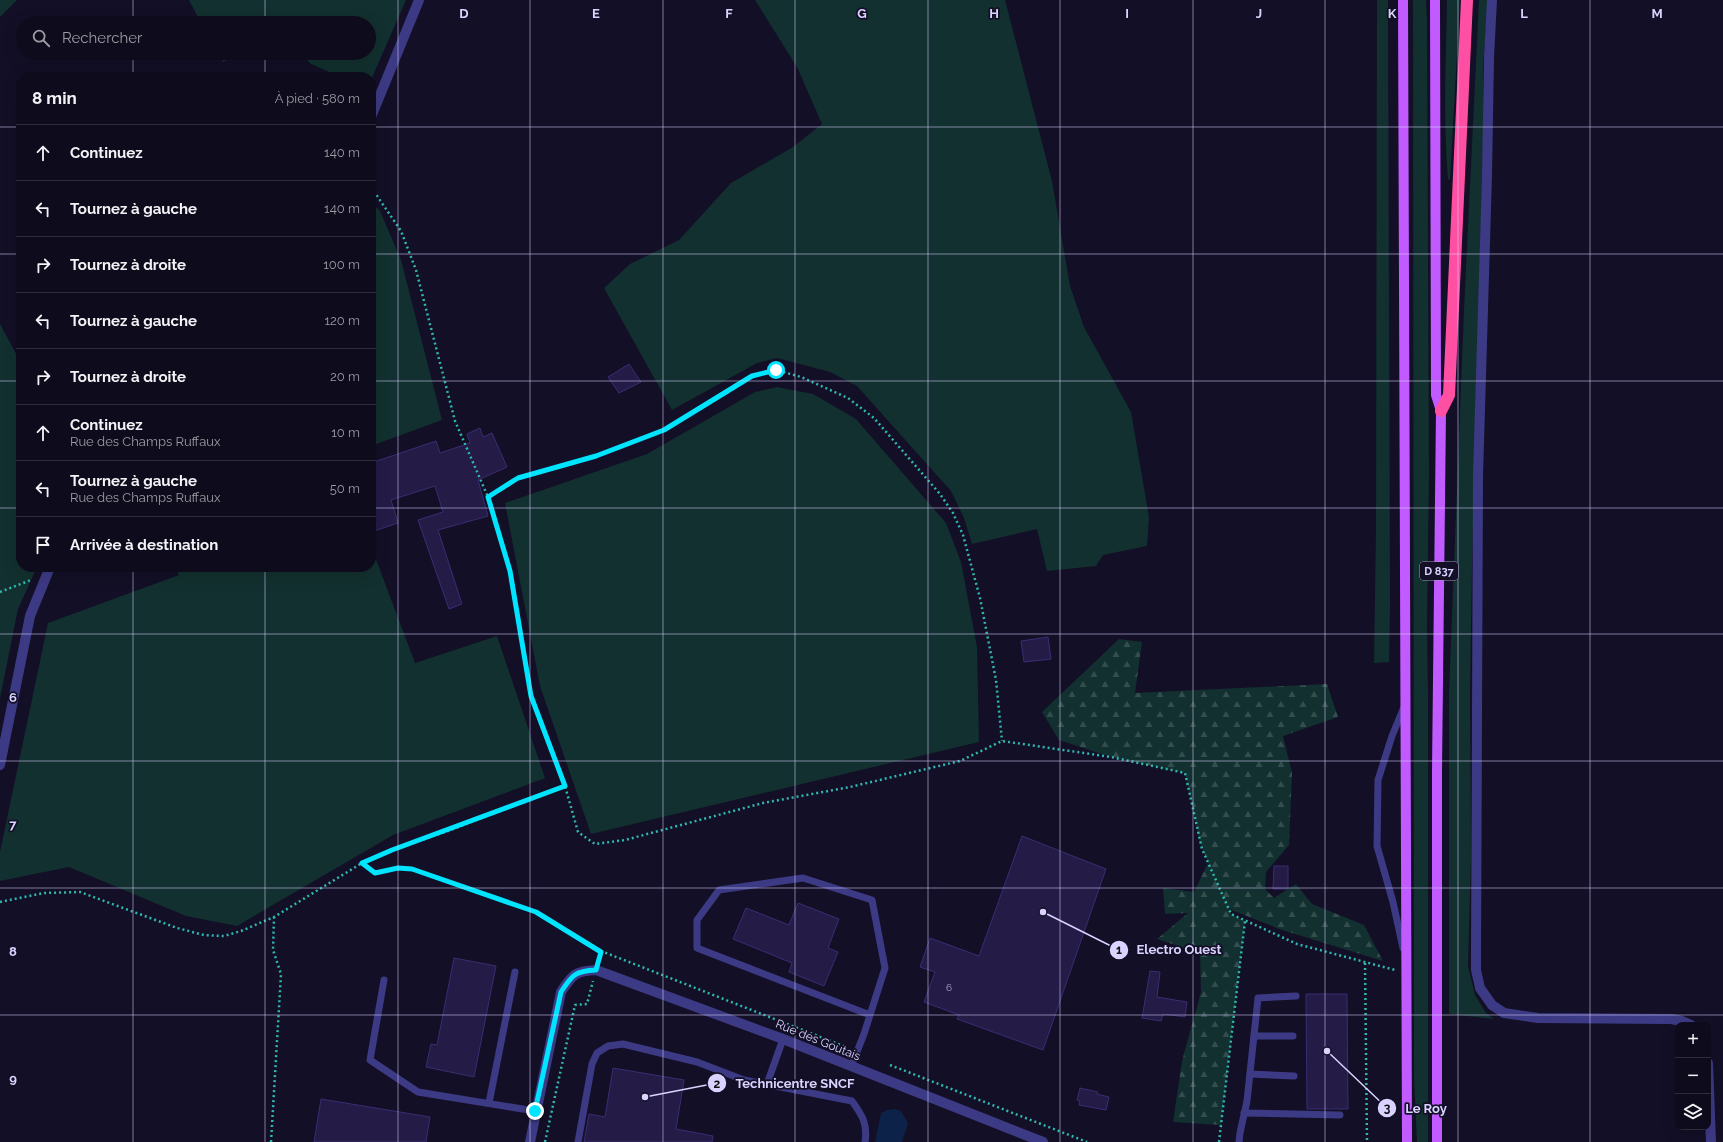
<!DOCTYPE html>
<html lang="fr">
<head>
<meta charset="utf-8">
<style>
	body { margin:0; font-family:Raleway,sans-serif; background:#1c1929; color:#f1f3f6 }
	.controls { position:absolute; right:12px; bottom:12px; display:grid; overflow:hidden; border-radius:8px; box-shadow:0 4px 16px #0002 }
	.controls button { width:36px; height:36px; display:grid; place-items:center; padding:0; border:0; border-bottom:1px solid #2e2b3b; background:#0e0b1c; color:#f1f3f6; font:20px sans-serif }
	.stop { position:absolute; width:12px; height:12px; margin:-9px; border:3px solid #00e5ff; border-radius:50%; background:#fff }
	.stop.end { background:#00e5ff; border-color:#fff; box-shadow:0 1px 4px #0008 }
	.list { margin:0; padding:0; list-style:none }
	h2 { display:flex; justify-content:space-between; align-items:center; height:52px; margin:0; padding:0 16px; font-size:17px }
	h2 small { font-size:13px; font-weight:400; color:#9b9ba3 }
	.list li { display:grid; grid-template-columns:26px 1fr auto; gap:12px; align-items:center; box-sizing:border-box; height:56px; padding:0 16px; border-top:1px solid #2e2b3b }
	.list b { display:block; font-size:15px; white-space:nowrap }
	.list p { margin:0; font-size:13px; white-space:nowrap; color:#9b9ba3 }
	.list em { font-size:13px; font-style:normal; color:#9b9ba3 }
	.icon { flex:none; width:22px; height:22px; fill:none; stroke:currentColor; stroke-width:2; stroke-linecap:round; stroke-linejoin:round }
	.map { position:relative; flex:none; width:1723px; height:1142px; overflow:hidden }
	.search { position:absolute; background:#0e0b1c; box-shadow:0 4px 16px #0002; left:16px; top:16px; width:360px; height:44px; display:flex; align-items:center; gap:10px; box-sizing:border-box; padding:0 14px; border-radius:22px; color:#9b9ba3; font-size:15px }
	.panel { position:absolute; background:#0e0b1c; box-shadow:0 4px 16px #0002; left:16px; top:72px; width:360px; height:500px; border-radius:16px }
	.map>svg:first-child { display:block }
	.green { fill:#12302f }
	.forest { fill:url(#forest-firs) }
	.water { fill:#0c2248 }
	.building { fill:#241b47; stroke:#3b2d73 }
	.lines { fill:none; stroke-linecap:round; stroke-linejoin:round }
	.path { stroke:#2fb8b0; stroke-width:2.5; stroke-dasharray:2 3; stroke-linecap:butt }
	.lane { stroke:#3d3a85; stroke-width:7 }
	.street { stroke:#3d3a85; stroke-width:10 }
	.primary { stroke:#c25bff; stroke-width:10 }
	.highway { stroke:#ff4fa3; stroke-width:12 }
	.route { stroke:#00e5ff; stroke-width:5 }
	.grid { fill:none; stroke:#d9d4ff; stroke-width:1; stroke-opacity:0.55 }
	.labels { text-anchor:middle; stroke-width:3.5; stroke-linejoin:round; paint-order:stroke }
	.number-label { font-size:10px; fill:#aca6d1 }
	.shield { fill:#130f26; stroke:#9e99be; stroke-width:1 }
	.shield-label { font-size:11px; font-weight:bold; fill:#d9d4ff }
	.street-label { font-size:12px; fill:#d9d4ff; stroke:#130f26 }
	.grid-label { font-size:13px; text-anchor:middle; font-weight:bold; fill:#d9d4ff; stroke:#130f26; stroke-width:3.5; stroke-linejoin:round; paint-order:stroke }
	.leader { fill:none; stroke:#d9d4ff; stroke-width:1.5 }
	.callout-dot { fill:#d9d4ff; stroke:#130f26; stroke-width:1.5 }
	.mark-label { font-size:12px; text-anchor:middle; font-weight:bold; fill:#111 }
	.callout-label { font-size:13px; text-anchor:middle; font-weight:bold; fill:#d9d4ff; stroke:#130f26; stroke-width:3.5; stroke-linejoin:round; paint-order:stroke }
</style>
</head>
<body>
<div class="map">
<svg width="1723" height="1142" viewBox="0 0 1723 1142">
	<defs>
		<pattern id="forest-firs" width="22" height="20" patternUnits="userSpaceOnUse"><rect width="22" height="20" fill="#12302f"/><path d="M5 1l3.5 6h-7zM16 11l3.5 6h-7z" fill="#344d4e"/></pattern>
	</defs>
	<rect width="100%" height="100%" fill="#130f26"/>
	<!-- green -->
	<g class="green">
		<polygon points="0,0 17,0 0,17"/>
		<polygon points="189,0 406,0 371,80 371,77 341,77 311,64 300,53 369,53 369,23 201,23"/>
		<polygon points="755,0 1005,0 1052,181 1070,286 1084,327 1131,412 1149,517 1147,546 1103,555 1096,566 1047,571 1037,529 972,544 964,518 951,491 857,386 830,372 777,358 757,363 672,410 604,288 630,264 679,240 731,183 793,147 822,124 797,67"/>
		<polygon points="1377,0 1388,0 1390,604 1389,662 1374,663 1376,527"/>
		<polygon points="1413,0 1426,0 1427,21 1429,473 1427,626 1428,695 1428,1142 1417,1142 1414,1078"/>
		<path d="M1447,0H1460L1450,180L1448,179C1443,120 1446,59 1447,0Z"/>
		<polygon points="1479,0 1488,0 1483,66 1483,148 1472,565 1470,694 1471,859 1468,966 1475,995 1486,1013 1494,1019 1449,1014 1449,693 1464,310"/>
		<polygon points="218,53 243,53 223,62"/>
		<polygon points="371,202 380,211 401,260 442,420 371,446"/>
		<polygon points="0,324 21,363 21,567 37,567 18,609 0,698"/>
		<polygon points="777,387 813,394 856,419 946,523 961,562 977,647 979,742 591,834 540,686 505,503 647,454 755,392"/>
		<polygon points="371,546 415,663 497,636 545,778 393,835 237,926 186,916 69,867 0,881 0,852 48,623 179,575 175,567 371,567"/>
	</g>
	<!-- forest -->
	<polygon class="forest" points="1119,639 1142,642 1135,693 1327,684 1338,717 1283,736 1292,773 1289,845 1266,872 1265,889 1274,898 1296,884 1312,904 1364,925 1383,961 1282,930 1229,909 1231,914 1245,921 1221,1125 1173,1122 1182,1061 1201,992 1200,953 1157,939 1188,913 1165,914 1163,888 1194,892 1208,863 1215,879 1200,843 1185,773 1111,757 1059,740 1042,712"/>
	<!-- water -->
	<polygon class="water" points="895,1109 901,1111 908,1123 902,1142 875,1142 881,1113 887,1110"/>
	<!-- building -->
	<g class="building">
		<polygon points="629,364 641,382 619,393 608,377"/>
		<polygon points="480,428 483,437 492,433 507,467 478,480 488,516 438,530 462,604 449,609 418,520 443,512 435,486 391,500 398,523 374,531 371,522 371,463 436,441 440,453 470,443 467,434"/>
		<polygon points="1048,637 1051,659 1024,662 1021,641"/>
		<polygon points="1022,836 1106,869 1043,1050 957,1019 959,1015 924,1002 935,972 920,967 930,938 979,956"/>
		<polygon points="1274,866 1288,866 1288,889 1273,889"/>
		<polygon points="798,903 839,919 828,948 838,952 824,986 789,972 792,963 733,939 746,908 789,925"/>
		<polygon points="454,958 496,966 474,1077 426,1067 431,1044 437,1045"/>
		<polygon points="1150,971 1160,972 1157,997 1187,1002 1185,1017 1163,1014 1161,1021 1142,1018"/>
		<polygon points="1306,994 1347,994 1348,1109 1307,1109"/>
		<polygon points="613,1068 684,1080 676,1129 713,1136 712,1142 584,1142 589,1114 605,1117"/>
		<polygon points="1080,1088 1098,1092 1097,1094 1109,1097 1106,1110 1079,1105 1080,1101 1077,1100"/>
		<polygon points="321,1099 430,1117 426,1142 314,1142"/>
	</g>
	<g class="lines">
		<!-- path -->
		<g class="path">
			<polyline points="371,187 401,231 416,270 455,421 488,497 511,571 531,696 565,786 578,832 595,844 625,840 763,803 850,787 960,761 1002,741 1111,757 1185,773 1202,849 1231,914 1297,944 1395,970"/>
			<polyline points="488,497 518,478 596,456 664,430 752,376 776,370 801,377 848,398 874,418 940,494 953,513 963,535 980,598 996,680 1002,741"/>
			<polyline points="0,592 31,580"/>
			<polyline points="362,864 375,873 398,868 412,869 536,912 601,951 846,1047"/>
			<polyline points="0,902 44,893 80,892 177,928 204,935 224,936 241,931 274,917 362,863 392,850 448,831 565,786"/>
			<polyline points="1365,963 1367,1142"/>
			<polyline points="890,1065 1087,1142"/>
			<polyline points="271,1142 281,974 273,950 274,917"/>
			<polyline points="545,1142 575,1005 587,1004 593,981"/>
			<polyline points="1219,1142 1245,921"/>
		</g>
		<!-- lane -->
		<g class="lane">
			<polyline points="1403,948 1393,902 1377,846 1378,780 1392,736 1404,707"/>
			<polyline points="384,980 370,1060 418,1092 535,1111"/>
			<polyline points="1254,1036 1293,1036"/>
			<polyline points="851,1067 864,1034 885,968 872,900 803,878 719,890 697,920 697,948 870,1015"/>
			<polyline points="1250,1074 1294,1076"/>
			<polyline points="767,1084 783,1039"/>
			<polyline points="489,1103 515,972"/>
			<polyline points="1244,1113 1340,1115"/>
			<path d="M578,1142L592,1064L597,1053L608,1046L623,1044L697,1062L744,1080L852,1101C862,1115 868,1124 865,1142"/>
			<polyline points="1239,1142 1240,1133 1247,1101 1258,998 1296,996"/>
		</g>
		<!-- street -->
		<g class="street">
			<polyline points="1492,0 1489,57 1487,175 1478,476 1476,955 1476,970 1480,988 1492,1005 1504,1013 1538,1018 1671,1019 1682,1021 1691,1025"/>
			<polyline points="371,117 419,0"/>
			<polyline points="0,765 30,616 50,567"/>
			<polyline points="1708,1063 1711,1142"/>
			<path d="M530,1142L561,992C572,975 575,971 596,970L783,1039L1043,1142"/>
		</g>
		<!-- primary -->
		<g class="primary">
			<polyline points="1403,0 1407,1142"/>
			<polyline points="1435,0 1436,395 1441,411 1437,771 1437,1142"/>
		</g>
		<!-- highway -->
		<polyline class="highway" points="1441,411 1449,395 1467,0"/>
	</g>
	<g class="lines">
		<!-- route -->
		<path class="route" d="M535,1111L561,992C572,975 575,971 596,970L601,952L536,912L412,869L398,868L375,873L362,863L392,850L565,786L531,696L510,571L488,497L518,478L596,456L664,430L752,376L776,370"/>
	</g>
	<!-- grid -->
	<path class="grid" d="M133,0V23M265,0V23M398,0V1142M530,0V1142M663,0V1142M795,0V1142M928,0V1142M1060,0V1142M1193,0V1142M1325,0V1142M1458,0V1142M1590,0V1142M133,53V77M265,53V77M0,127H21M371,127H1723M0,254H21M371,254H1723M0,381H21M371,381H1723M0,508H21M371,508H1723M133,567V1142M265,567V1142M0,634H1723M0,761H1723M0,888H1723M0,1015H1723"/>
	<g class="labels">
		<!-- number labels -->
		<g class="number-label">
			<text x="949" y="991">6</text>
		</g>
		<!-- shield labels -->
		<rect class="shield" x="1420" y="562" width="38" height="18" rx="3"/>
		<g class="shield-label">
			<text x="1439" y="575">D 837</text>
		</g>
		<!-- street labels -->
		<g class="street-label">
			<text transform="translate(818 1040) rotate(22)" y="4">Rue des Goutais</text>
		</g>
	</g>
	<g class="grid-label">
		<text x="464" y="18">D</text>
		<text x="596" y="18">E</text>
		<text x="729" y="18">F</text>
		<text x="862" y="18">G</text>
		<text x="994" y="18">H</text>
		<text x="1127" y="18">I</text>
		<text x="1259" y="18">J</text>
		<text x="1392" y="18">K</text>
		<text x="1524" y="18">L</text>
		<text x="1657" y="18">M</text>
		<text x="13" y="702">6</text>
		<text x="13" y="829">7</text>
		<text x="13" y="956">8</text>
		<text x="13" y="1083">9</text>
	</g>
	<!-- callouts -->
	<path class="leader" d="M1043 912L1119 950M645 1097L717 1083M1327 1051L1387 1108"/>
	<g class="callout-dot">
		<circle cx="1043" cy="912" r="4"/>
		<circle cx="645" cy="1097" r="4"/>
		<circle cx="1327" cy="1051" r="4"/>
		<circle cx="1119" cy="950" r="10"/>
		<circle cx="717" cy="1083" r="10"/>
		<circle cx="1387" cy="1108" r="10"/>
	</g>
	<g class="mark-label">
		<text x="1119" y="954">1</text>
		<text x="717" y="1088">2</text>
		<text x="1387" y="1112">3</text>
	</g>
	<g class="callout-label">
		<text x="1179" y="954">Electro Ouest</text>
		<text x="795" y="1088">Technicentre SNCF</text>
		<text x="1426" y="1113">Le Roy</text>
	</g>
</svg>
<div class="controls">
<button>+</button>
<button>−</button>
<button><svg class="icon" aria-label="layers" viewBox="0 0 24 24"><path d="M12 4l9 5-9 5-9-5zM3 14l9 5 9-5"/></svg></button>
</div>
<div class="stop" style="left:776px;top:370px"></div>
<div class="stop end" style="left:535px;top:1111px"></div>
<div class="search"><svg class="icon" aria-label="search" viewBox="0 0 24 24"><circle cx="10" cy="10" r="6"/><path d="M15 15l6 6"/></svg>Rechercher</div>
<section class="panel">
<h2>8 min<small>À pied · 580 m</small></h2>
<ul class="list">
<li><svg class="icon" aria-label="ahead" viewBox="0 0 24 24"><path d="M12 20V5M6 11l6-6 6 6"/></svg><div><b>Continuez</b></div><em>140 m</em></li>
<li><svg class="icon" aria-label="left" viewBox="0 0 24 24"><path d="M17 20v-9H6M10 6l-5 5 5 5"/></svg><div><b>Tournez à gauche</b></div><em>140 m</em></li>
<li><svg class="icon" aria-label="right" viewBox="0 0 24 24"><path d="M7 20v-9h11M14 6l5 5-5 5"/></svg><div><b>Tournez à droite</b></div><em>100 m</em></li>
<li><svg class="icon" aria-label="left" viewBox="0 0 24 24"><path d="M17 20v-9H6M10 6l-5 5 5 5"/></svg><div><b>Tournez à gauche</b></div><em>120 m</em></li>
<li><svg class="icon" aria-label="right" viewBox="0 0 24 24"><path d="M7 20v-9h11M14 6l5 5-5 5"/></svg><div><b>Tournez à droite</b></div><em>20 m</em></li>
<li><svg class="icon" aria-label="ahead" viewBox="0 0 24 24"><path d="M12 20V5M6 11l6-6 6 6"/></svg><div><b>Continuez</b><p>Rue des Champs Ruffaux</p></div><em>10 m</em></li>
<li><svg class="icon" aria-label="left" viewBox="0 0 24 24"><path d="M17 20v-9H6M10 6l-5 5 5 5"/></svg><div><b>Tournez à gauche</b><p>Rue des Champs Ruffaux</p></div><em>50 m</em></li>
<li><svg class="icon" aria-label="arrive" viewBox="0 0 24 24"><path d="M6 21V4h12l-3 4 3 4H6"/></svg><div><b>Arrivée à destination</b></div></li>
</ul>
</section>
</div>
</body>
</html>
